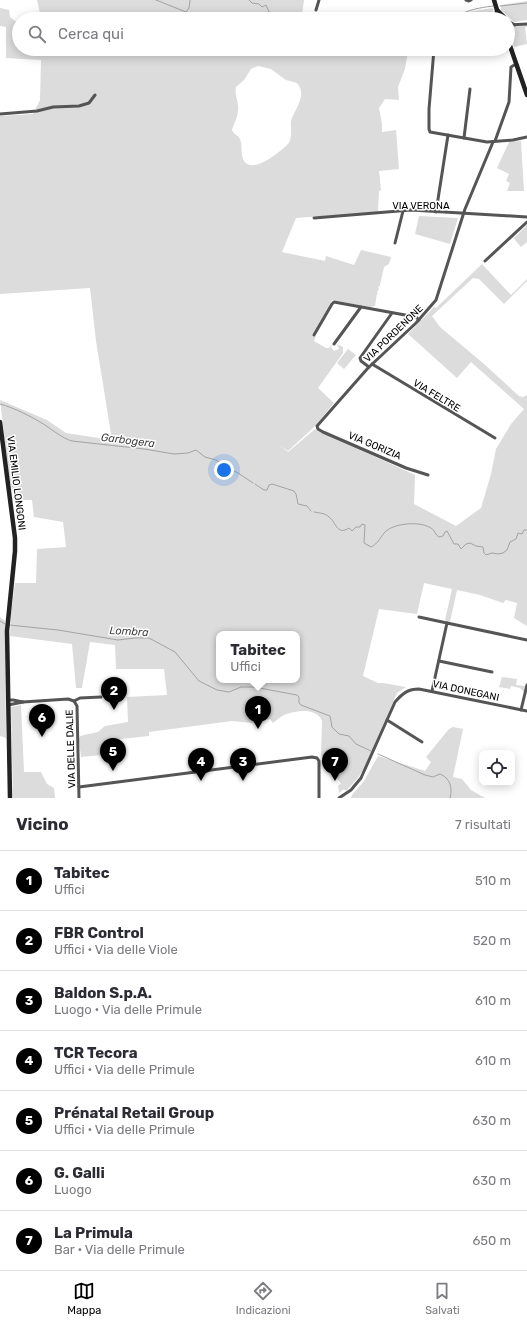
<!DOCTYPE html>
<html lang="it">
<head>
<meta charset="utf-8">
<style>
	body { margin:0; font-family:Rubik,sans-serif; background:#f2f2f3; color:#2b2b33 }
	.controls { position:absolute; right:12px; bottom:12px; display:grid; overflow:hidden; border-radius:8px; box-shadow:0 2px 10px #0003 }
	.controls button { width:36px; height:36px; display:grid; place-items:center; padding:0; border:0; border-bottom:1px solid #e1e1e2; background:#fff; color:#2b2b33; font:20px sans-serif }
	.you { position:absolute; left:224px; top:470px; width:14px; height:14px; margin:-10px; border:3px solid #fff; border-radius:50%; background:#1a73e8; box-shadow:0 0 0 6px #1a73e833 }
	.badge { display:grid; place-items:center; width:26px; height:26px; border-radius:50%; background:#000; color:#fff; font-size:13px; font-weight:700 }
	.pin { position:absolute; translate:-50% -33px; filter:drop-shadow(0 1px 2px #0008) }
	.pin::after { content:''; position:absolute; top:21px; width:14px; height:12px; background:inherit; clip-path:polygon(0 0,100% 0,50% 100%) }
	.popup { position:absolute; left:216px; top:631px; width:84px; height:52px; box-sizing:border-box; display:grid; place-content:center; border-radius:8px; background:#fff; filter:drop-shadow(0 1px 3px #0005); font-size:13px; white-space:nowrap; color:#7c7c81 }
	.popup b { font-size:15px; color:#2b2b33 }
	.popup::after { content:''; position:absolute; left:50%; top:100%; margin-left:-8px; border:8px solid transparent; border-top-color:#fff }
	.list { margin:0; padding:0; list-style:none }
	h2 { display:flex; justify-content:space-between; align-items:center; height:52px; margin:0; padding:0 16px; font-size:17px }
	h2 small { font-size:13px; font-weight:400; color:#7c7c81 }
	.list li { display:grid; grid-template-columns:26px 1fr auto; gap:12px; align-items:center; box-sizing:border-box; height:60px; padding:0 16px; border-top:1px solid #e1e1e2 }
	.list b { display:block; font-size:15px; white-space:nowrap }
	.list p { margin:0; font-size:13px; white-space:nowrap; color:#7c7c81 }
	.list em { font-size:13px; font-style:normal; color:#7c7c81 }
	.icon { flex:none; width:22px; height:22px; fill:none; stroke:currentColor; stroke-width:2; stroke-linecap:round; stroke-linejoin:round }
	.map { position:relative; flex:none; width:527px; height:798px; overflow:hidden }
	.search { position:absolute; background:#fff; box-shadow:0 2px 10px #0003; left:12px; right:12px; top:12px; height:44px; display:flex; align-items:center; gap:10px; box-sizing:border-box; padding:0 14px; border-radius:22px; color:#7c7c81; font-size:15px }
	.sheet { height:472px; background:#fff }
	nav { display:flex; justify-content:space-around; align-items:center; box-sizing:border-box; height:56px; border-top:1px solid #e1e1e2; background:#fff; font-size:11px; color:#7c7c81 }
	nav a { display:grid; justify-items:center; gap:2px }
	nav .on { color:#000 }
	.map>svg:first-child { display:block }
	.green { fill:#dcdcdc; fill-rule:evenodd }
	.lines { fill:none; stroke-linecap:round; stroke-linejoin:round }
	.stream { stroke:#a3a3a3; stroke-width:1 }
	.street { stroke:#555; stroke-width:3 }
	.secondary { stroke:#222; stroke-width:4.5 }
	.labels { text-anchor:middle; stroke-width:3; stroke-linejoin:round; paint-order:stroke }
	.street-label { font-size:10px; fill:#000; stroke:#fff }
	.water-label { font-size:11px; font-style:italic; fill:#444; stroke:#fff }
</style>
</head>
<body>
<div class="map">
<svg width="527" height="798" viewBox="0 0 527 798">
	<rect width="100%" height="100%" fill="#fff"/>
	<!-- green -->
	<g class="green">
		<polygon points="37,0 304,0 302,15 307,19 35,19 41,18"/>
		<polygon points="527,1 527,20 514,22 501,10 501,5"/>
		<path d="M0,8L9,10L10,17L15,21H19V49H411L407,57L405,69L398,87L399,100L385,99L379,108L382,124V132L396,130L399,169L379,171L381,190L379,191L378,212L296,218L282,252L325,261L326,256L354,265L361,250L391,257L389,264L384,267L380,285L378,288L379,289L377,292L378,294H377C376,298 376,301 375,306L369,307L332,300L314,334V336H316L314,341L326,348H329L333,343L331,347L334,351L339,349L337,344L343,347V353L318,388L334,403L314,427L288,451L279,445L288,452L315,429L415,475L414,504L456,526L481,508L491,474L496,449L511,424L524,409L471,362L457,378L408,334L434,307L436,308L482,264L511,295L527,279V281L504,304L479,279L473,278L432,316L440,327L484,364L519,396L523,397L527,395V626L514,618L517,603L506,600L503,603L480,595L457,590L450,622L445,620L452,589L424,583L417,614L379,609L363,676L378,683H383L406,687L397,693L364,768L358,778L346,791L344,789L339,793L338,785L341,784L333,772L331,760L321,756L322,721C317,708 298,710 287,714C282,715 277,720 273,723L270,719L253,723L232,721L149,732V736L120,739L122,753L81,757L79,739L80,736L98,732L105,726L128,722L127,697L167,695L164,669H116L115,645L90,642L82,688H76L72,644L10,636L11,614L15,583H36L37,549L66,547L63,522L34,517L32,500H14L9,476L0,400L47,420L66,433L112,440L96,341L90,288L0,294V116L33,114L40,100L41,60L6,58V27L0,26ZM258,66L271,69L286,80L297,83C308,95 294,110 291,121C290,128 293,134 289,143C282,150 254,175 244,161C240,154 243,146 240,139C238,135 233,134 232,130C234,123 238,117 238,110C239,101 234,95 236,87L244,80L251,69ZM219,634H297V680H219Z"/>
		<polygon points="493,8 494,19 457,19 467,12"/>
		<polygon points="527,25 527,27 525,27 527,44 514,47 508,29 511,27"/>
		<polygon points="521,141 524,191 507,191 510,183 506,181 509,174 497,168 509,142"/>
		<polygon points="419,216 458,218 450,244 415,234"/>
		<polygon points="527,225 527,242 521,247 515,240 514,238"/>
		<polygon points="348,349 356,355 344,369 337,363"/>
		<polygon points="0,617 5,621 6,738 0,736"/>
		<polygon points="502,677 517,679 516,685 525,686 524,692 520,688 511,686 510,689 499,687"/>
		<polygon points="21,705 24,772 41,772 47,784 54,788 55,798 13,798 11,707"/>
		<polygon points="453,727 463,729 453,777 462,779 471,790 485,798 351,798 352,795 364,781 378,756 425,771 431,762 426,757 449,729"/>
	</g>
	<g class="lines">
		<!-- stream -->
		<g class="stream">
			<polyline points="156,0 186,12 189,8 190,0"/>
			<polyline points="249,0 252,3 259,4 262,7 266,5 269,12 276,14 276,19"/>
			<polyline points="500,6 527,3"/>
			<path d="M453,19C465,10 478,8 493,6"/>
			<path d="M0,404C15,408 32,417 45,425C54,431 62,438 72,441L144,449L174,454L188,453L196,450L205,457L216,460L223,465L238,473L253,483"/>
			<polyline points="255,484 264,490 267,490 269,485 272,484 294,491 296,494 298,504 307,506 311,511"/>
			<path d="M314,512C319,513 325,513 329,517C336,522 337,536 349,528L352,531L356,527H360L362,524L365,525L364,543L371,547C378,544 381,536 386,531C396,523 420,521 431,528C435,530 435,535 439,537L443,536L445,532L447,531L454,544H458L461,549L466,544L470,543L476,546L483,547L484,553L486,555L492,553L498,554L503,553L507,550L510,542L516,539L518,533L522,534L524,530H527"/>
			<polyline points="0,621 5,624"/>
			<polyline points="9,625 58,630 118,640 135,638 149,638 175,652 199,681 217,690 229,692 241,687 254,687 297,695 299,697 299,703 301,705 330,716 332,727 339,734 349,736 356,744 371,751"/>
			<path d="M378,754L425,775L433,777L440,774C450,778 453,788 450,798"/>
		</g>
		<!-- street -->
		<g class="street">
			<polyline points="466,0 469,1 471,0"/>
			<polyline points="316,10 319,0"/>
			<polyline points="508,21 515,25"/>
			<polyline points="508,25 527,24"/>
			<polyline points="434,49 429,109 429,129 430,132 487,142 513,140 527,137"/>
			<polyline points="0,114 37,111 53,107 79,106 89,103 95,95"/>
			<polyline points="464,138 470,89"/>
			<polyline points="495,141 509,102 511,67 516,64"/>
			<polyline points="436,212 448,135"/>
			<polyline points="314,218 411,210 527,217"/>
			<polyline points="395,243 403,211"/>
			<polyline points="485,261 527,222"/>
			<polyline points="314,335 332,304 334,302 416,317 419,320"/>
			<polyline points="334,344 361,307"/>
			<polyline points="372,364 495,438"/>
			<polyline points="369,367 361,361 360,358 392,313"/>
			<polyline points="428,475 406,468 323,432 318,429 317,426 368,368 416,323 436,300 465,209 493,142"/>
			<polyline points="419,617 447,623"/>
			<polyline points="439,661 492,672"/>
			<polyline points="432,691 447,623 527,640"/>
			<polyline points="8,700 13,700 23,702"/>
			<polyline points="74,701 77,706 79,798"/>
			<polyline points="8,705 23,702 68,699 74,701 80,698 101,697"/>
			<polyline points="521,710 527,685"/>
			<polyline points="387,720 422,742"/>
			<polyline points="79,787 312,757 317,758 319,761 319,798"/>
			<path d="M339,798L351,790L361,778L395,702C403,693 408,689 419,689L527,711"/>
		</g>
		<!-- secondary -->
		<g class="secondary">
			<polyline points="494,0 497,10 497,19"/>
			<polyline points="497,10 504,17"/>
			<polyline points="508,40 527,95"/>
			<polyline points="0,422 15,538 15,551 7,631 10,798"/>
		</g>
	</g>
	<g class="labels">
		<!-- street labels -->
		<g class="street-label">
			<text x="421" y="209">VIA VERONA</text>
			<text transform="translate(393 333) rotate(-44)" y="4">VIA PORDENONE</text>
			<text transform="translate(437 395) rotate(31)" y="4">VIA FELTRE</text>
			<text transform="translate(375 445) rotate(23)" y="4">VIA GORIZIA</text>
			<text transform="translate(17 483) rotate(83)" y="4">VIA EMILIO LONGONI</text>
			<text transform="translate(466 690) rotate(12)" y="4">VIA DONEGANI</text>
			<text transform="translate(70 749) rotate(-92)" y="4">VIA DELLE DALIE</text>
		</g>
		<!-- water labels -->
		<g class="water-label">
			<text transform="translate(128 440) rotate(7)" y="4">Garbogera</text>
			<text transform="translate(129 631) rotate(3)" y="4">Lombra</text>
		</g>
	</g>
</svg>
<div class="controls">
<button><svg class="icon" aria-label="locate" viewBox="0 0 24 24"><circle cx="12" cy="12" r="6"/><path d="M12 2v4M12 18v4M2 12h4M18 12h4"/></svg></button>
</div>
<div class="you"></div>
<div class="pin badge" style="left:258px;top:729px">1</div>
<div class="popup"><b>Tabitec</b>Uffici</div>
<div class="pin badge" style="left:114px;top:710px">2</div>
<div class="pin badge" style="left:243px;top:781px">3</div>
<div class="pin badge" style="left:201px;top:781px">4</div>
<div class="pin badge" style="left:113px;top:771px">5</div>
<div class="pin badge" style="left:42px;top:737px">6</div>
<div class="pin badge" style="left:335px;top:781px">7</div>
<div class="search"><svg class="icon" aria-label="search" viewBox="0 0 24 24"><circle cx="10" cy="10" r="6"/><path d="M15 15l6 6"/></svg>Cerca qui</div>
</div>
<section class="sheet">
<h2>Vicino<small>7 risultati</small></h2>
<ul class="list">
<li><span class="badge">1</span><div><b>Tabitec</b><p>Uffici</p></div><em>510 m</em></li>
<li><span class="badge">2</span><div><b>FBR Control</b><p>Uffici · Via delle Viole</p></div><em>520 m</em></li>
<li><span class="badge">3</span><div><b>Baldon S.p.A.</b><p>Luogo · Via delle Primule</p></div><em>610 m</em></li>
<li><span class="badge">4</span><div><b>TCR Tecora</b><p>Uffici · Via delle Primule</p></div><em>610 m</em></li>
<li><span class="badge">5</span><div><b>Prénatal Retail Group</b><p>Uffici · Via delle Primule</p></div><em>630 m</em></li>
<li><span class="badge">6</span><div><b>G. Galli</b><p>Luogo</p></div><em>630 m</em></li>
<li><span class="badge">7</span><div><b>La Primula</b><p>Bar · Via delle Primule</p></div><em>650 m</em></li>
</ul>
</section>
<nav>
<a class="on"><svg class="icon" aria-label="map" viewBox="0 0 24 24"><path d="M3 6l6-2 6 2 6-2v14l-6 2-6-2-6 2zM9 4v14M15 6v14"/></svg>Mappa</a>
<a><svg class="icon" aria-label="directions" viewBox="0 0 24 24"><path d="M12 3l9 9-9 9-9-9zM9 14v-3h6M13 9l2 2-2 2"/></svg>Indicazioni</a>
<a><svg class="icon" aria-label="saved" viewBox="0 0 24 24"><path d="M7 4h10v16l-5-4-5 4z"/></svg>Salvati</a>
</nav>
</body>
</html>
